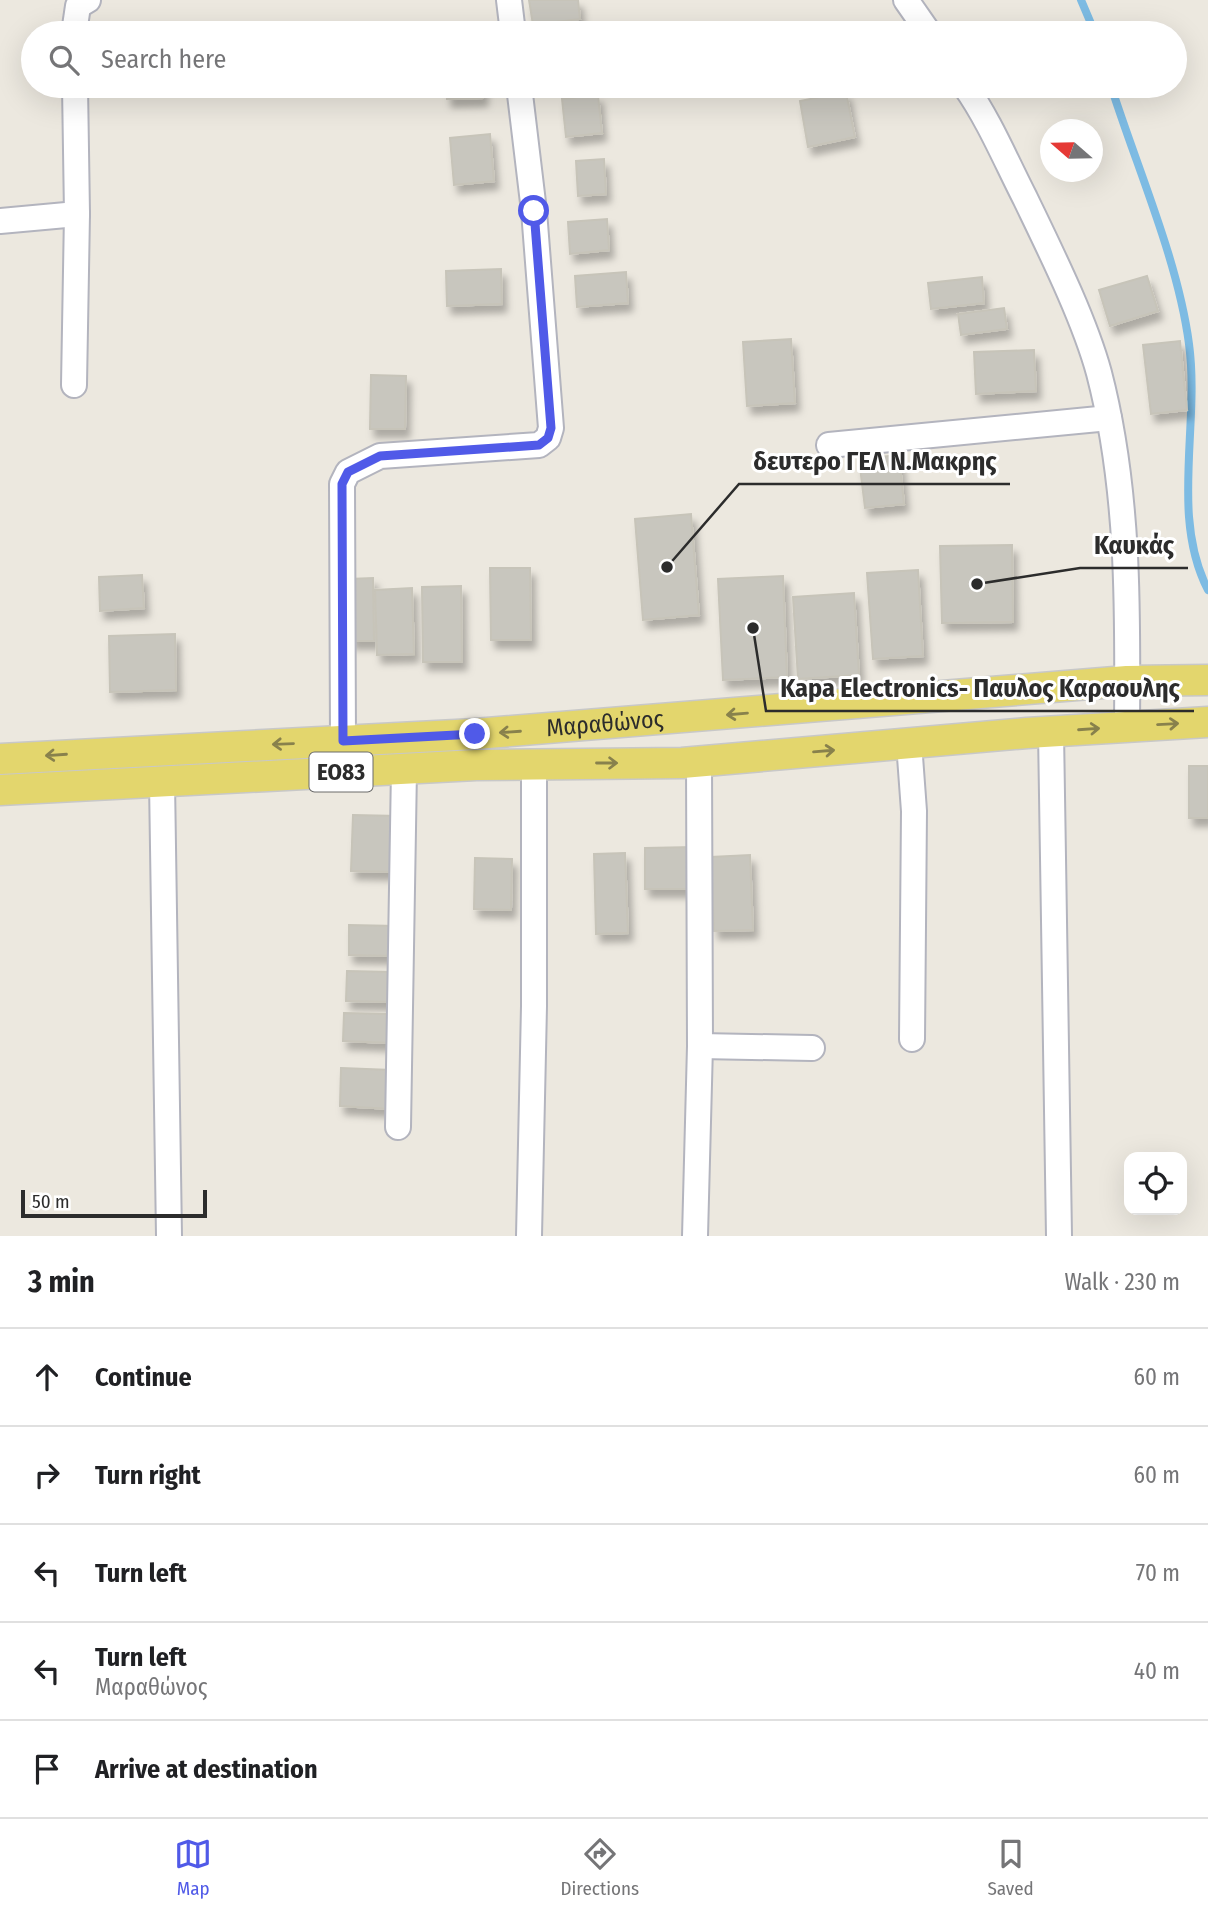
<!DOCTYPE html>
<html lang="en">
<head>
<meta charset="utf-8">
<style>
	body { margin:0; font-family:"Fira Sans Condensed",sans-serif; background:#f2f2f2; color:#202124 }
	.controls { position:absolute; right:21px; bottom:21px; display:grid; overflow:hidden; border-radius:14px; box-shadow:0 7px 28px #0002 }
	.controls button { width:63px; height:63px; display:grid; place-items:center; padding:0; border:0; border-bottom:2px solid #e0e0e0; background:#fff; color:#202124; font:35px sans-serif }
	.compass { position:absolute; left:1040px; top:119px; width:63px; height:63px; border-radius:50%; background:#fff; box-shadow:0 7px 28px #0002; rotate:290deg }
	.scale { position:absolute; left:21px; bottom:18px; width:186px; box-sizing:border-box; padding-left:7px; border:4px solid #2c2c2c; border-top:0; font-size:19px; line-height:24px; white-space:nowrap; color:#2c2c2c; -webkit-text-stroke:5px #fff; paint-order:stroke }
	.stop { position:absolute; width:21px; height:21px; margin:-16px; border:5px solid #505ae8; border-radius:50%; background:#fff }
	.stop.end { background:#505ae8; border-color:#fff; box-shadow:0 2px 7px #0008 }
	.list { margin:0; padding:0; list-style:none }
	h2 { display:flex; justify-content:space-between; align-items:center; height:91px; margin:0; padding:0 28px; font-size:30px }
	h2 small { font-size:23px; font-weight:400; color:#757577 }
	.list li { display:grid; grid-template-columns:46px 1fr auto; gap:21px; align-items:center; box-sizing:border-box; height:98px; padding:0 28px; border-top:2px solid #e0e0e0 }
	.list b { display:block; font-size:26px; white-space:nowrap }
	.list p { margin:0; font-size:23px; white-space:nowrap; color:#757577 }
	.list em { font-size:23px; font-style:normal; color:#757577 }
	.icon { flex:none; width:38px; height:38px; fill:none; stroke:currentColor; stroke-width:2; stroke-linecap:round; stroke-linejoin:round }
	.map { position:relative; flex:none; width:1208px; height:1236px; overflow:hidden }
	.search { position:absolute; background:#fff; box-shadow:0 7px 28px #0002; left:21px; right:21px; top:21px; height:77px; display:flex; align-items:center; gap:18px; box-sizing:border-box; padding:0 24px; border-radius:38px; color:#757577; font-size:26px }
	.sheet { height:581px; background:#fff }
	nav { display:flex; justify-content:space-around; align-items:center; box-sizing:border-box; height:98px; border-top:2px solid #e0e0e0; background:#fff; font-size:19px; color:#757577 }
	nav a { display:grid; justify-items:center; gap:4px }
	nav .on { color:#505ae8 }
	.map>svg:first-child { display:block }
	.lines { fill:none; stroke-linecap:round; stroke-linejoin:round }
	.stream { stroke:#7dbbe3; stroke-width:8 }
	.building { fill:#c8c6be; stroke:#c7c4b9; stroke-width:2; filter:url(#shadow) }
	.minor-casing { stroke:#b3b4be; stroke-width:28 }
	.major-casing { stroke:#c8c8c8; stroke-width:33 }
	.minor { stroke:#fff; stroke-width:24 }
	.major { stroke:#e3d66d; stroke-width:30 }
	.oneway { stroke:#88814c }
	.route { stroke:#505ae8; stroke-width:9 }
	.labels { text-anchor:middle; stroke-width:6; stroke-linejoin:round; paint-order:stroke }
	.shield { fill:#fff; stroke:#6b6b6b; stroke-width:2 }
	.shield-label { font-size:23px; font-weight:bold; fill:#2c2c2c }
	.street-label { font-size:24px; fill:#2c2c2c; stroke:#fff }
	.leader { fill:none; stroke:#2c2c2c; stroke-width:2.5 }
	.callout-dot { fill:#2c2c2c; stroke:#fff; stroke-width:2.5 }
	.callout-label { font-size:26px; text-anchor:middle; font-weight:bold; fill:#2c2c2c; stroke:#fff; stroke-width:6; stroke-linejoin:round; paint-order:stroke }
</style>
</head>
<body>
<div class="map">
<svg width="1208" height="1236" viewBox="0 0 1208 1236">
	<defs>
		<filter id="shadow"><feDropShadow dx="4.5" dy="8" stdDeviation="3.5" flood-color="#0004"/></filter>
	</defs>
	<rect width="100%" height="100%" fill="#ece8df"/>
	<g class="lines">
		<!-- stream -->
		<g class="stream">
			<polyline points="1081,0 1095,33"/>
			<path d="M1111,86C1137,168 1178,260 1189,344C1200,425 1170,516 1208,590"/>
		</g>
	</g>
	<!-- building -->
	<g class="building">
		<polygon points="529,0 578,0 580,19 533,25"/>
		<polygon points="447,86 483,86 483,98 447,99"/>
		<polygon points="846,92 855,137 808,147 800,101"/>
		<polygon points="598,95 602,133 566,137 562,99"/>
		<polygon points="490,134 494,181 454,185 450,138"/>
		<polygon points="604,159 606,194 578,196 576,161"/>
		<polygon points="607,219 609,250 570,254 568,222"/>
		<polygon points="501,269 502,304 447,306 446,271"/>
		<polygon points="626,272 628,303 577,307 575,276"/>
		<polygon points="1147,276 1158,311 1110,326 1099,290"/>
		<polygon points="982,277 984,303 931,309 928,283"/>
		<polygon points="1004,308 1007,329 961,335 958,314"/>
		<polygon points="791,339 795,403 747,406 743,342"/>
		<polygon points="1180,341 1187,410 1151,414 1143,345"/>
		<polygon points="1034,350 1036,391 976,394 974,352"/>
		<polygon points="371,375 406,376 405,429 370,429"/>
		<polygon points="899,455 904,504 865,508 859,459"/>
		<polygon points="691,514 699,615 643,620 635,519"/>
		<polygon points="1012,545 1013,622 942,623 940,546"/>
		<polygon points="490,568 530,568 531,640 491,640"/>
		<polygon points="918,570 923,656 873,659 867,573"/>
		<polygon points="142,575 144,608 100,611 99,577"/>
		<polygon points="783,576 787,677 723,680 718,579"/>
		<polygon points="373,578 374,641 350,641 349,579"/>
		<polygon points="461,586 462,662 423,662 422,587"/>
		<polygon points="412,588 414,654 377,655 375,590"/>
		<polygon points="854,593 859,675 798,679 793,597"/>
		<polygon points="175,634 176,690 110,692 109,636"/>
		<rect x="1189" y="766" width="19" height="52"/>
		<polygon points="353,815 398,816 397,872 351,871"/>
		<polygon points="694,847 694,889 645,889 645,848"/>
		<polygon points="625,853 628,933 596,934 594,854"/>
		<polygon points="750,855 753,930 714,931 711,857"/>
		<polygon points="475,858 512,859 511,910 474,909"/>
		<polygon points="349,925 396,926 396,956 349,955"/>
		<polygon points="347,971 394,972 393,1002 346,1001"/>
		<polygon points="344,1013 391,1014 390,1043 343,1041"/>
		<polygon points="341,1068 391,1070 390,1109 340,1106"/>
	</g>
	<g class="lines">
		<defs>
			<g id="minor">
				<polyline points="509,0 513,33"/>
				<polyline points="906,0 929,33"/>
				<polyline points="74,33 78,6 88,0"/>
				<path d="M965,86C989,120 1006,161 1025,198C1050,250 1084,318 1099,373C1129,488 1128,609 1127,726"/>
				<polyline points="0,221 77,214"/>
				<polyline points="74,385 77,214 75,86"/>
				<polyline points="829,445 1109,418"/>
				<polyline points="1051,732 1059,1236"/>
				<polyline points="343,741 342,484 348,472 380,456 539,445 548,438 551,428 534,211 519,86"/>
				<polyline points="909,743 914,811 912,1039"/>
				<polyline points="162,782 169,1236"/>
				<polyline points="700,1046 812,1048"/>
				<polyline points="398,1127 404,769"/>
				<polyline points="529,1236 534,1006 534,763"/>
				<polyline points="695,1236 700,1046 699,761"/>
			</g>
			<g id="major">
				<path id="s1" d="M0,759L475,734L1127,681L1208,680"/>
				<polyline points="0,790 476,765 682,763 1027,733 1208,722"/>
			</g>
		</defs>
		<!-- minor casing -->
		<use href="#minor" class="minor-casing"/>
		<!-- major casing -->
		<use href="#major" class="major-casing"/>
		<!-- minor -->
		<use href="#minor" class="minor"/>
		<!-- major -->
		<use href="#major" class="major"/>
	</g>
	<!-- one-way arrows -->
	<defs><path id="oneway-shaft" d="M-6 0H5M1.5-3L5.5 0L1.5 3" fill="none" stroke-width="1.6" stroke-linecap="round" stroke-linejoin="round" transform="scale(1.75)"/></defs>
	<g class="oneway">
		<use href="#oneway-shaft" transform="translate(737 714) rotate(175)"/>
		<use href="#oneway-shaft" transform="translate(1168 724) rotate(-3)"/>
		<use href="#oneway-shaft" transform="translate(1089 729) rotate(-4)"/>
		<use href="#oneway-shaft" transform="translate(510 732) rotate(176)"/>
		<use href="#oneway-shaft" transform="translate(283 744) rotate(178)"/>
		<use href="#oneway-shaft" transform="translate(824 751) rotate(-5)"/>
		<use href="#oneway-shaft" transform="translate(56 755) rotate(176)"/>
		<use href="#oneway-shaft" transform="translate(607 763)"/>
	</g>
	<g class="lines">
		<!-- route -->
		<polyline class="route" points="475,734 343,741 342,484 348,472 380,456 539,445 548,438 551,428 534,211"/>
	</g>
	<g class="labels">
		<!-- shield labels -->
		<rect class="shield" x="309.5" y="752.5" width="63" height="39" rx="5"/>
		<g class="shield-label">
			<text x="341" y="780">ΕΟ83</text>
		</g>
		<!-- street labels -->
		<g class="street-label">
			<text dy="8" stroke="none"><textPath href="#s1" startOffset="606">Μαραθώνος</textPath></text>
		</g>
	</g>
	<!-- callouts -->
	<path class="leader" d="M667 567L739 484H1010M977 584L1080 568H1188M753 628L766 711H1194"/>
	<g class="callout-dot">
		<circle cx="667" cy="567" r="7"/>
		<circle cx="977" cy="584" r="7"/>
		<circle cx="753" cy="628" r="7"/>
	</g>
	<g class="callout-label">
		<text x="875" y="470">δευτερο ΓΕΛ Ν.Μακρης</text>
		<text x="1134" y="554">Καυκάς</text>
		<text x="980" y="697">Kapa Electronics- Παυλος Καραουλης</text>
	</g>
</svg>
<div class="controls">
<button><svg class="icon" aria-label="locate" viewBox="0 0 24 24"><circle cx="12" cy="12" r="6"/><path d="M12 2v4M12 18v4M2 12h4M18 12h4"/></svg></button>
</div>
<svg class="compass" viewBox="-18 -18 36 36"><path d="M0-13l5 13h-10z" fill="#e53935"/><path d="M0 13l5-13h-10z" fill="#757577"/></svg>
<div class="scale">50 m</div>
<div class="stop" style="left:534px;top:211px"></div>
<div class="stop end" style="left:475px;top:734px"></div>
<div class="search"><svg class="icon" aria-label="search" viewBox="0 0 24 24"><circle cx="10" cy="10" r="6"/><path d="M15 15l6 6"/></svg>Search here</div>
</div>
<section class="sheet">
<h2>3 min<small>Walk · 230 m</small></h2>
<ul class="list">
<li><svg class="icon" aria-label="ahead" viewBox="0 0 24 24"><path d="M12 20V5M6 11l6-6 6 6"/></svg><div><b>Continue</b></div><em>60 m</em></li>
<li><svg class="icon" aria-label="right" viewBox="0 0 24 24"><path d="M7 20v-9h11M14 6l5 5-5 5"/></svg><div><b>Turn right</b></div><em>60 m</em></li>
<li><svg class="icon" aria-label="left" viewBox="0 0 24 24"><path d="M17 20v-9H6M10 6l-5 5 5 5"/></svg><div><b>Turn left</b></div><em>70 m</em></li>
<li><svg class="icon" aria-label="left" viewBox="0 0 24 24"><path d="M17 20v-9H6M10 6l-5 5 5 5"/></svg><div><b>Turn left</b><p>Μαραθώνος</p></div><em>40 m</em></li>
<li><svg class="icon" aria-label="arrive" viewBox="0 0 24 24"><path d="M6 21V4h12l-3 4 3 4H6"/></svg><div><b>Arrive at destination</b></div></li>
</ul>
</section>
<nav>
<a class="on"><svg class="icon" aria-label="map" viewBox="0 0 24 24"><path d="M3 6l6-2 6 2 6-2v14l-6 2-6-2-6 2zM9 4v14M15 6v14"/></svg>Map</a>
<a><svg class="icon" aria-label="directions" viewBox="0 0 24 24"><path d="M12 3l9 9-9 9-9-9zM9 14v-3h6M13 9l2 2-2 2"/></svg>Directions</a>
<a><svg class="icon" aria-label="saved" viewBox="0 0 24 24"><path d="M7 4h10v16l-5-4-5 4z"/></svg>Saved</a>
</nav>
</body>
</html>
